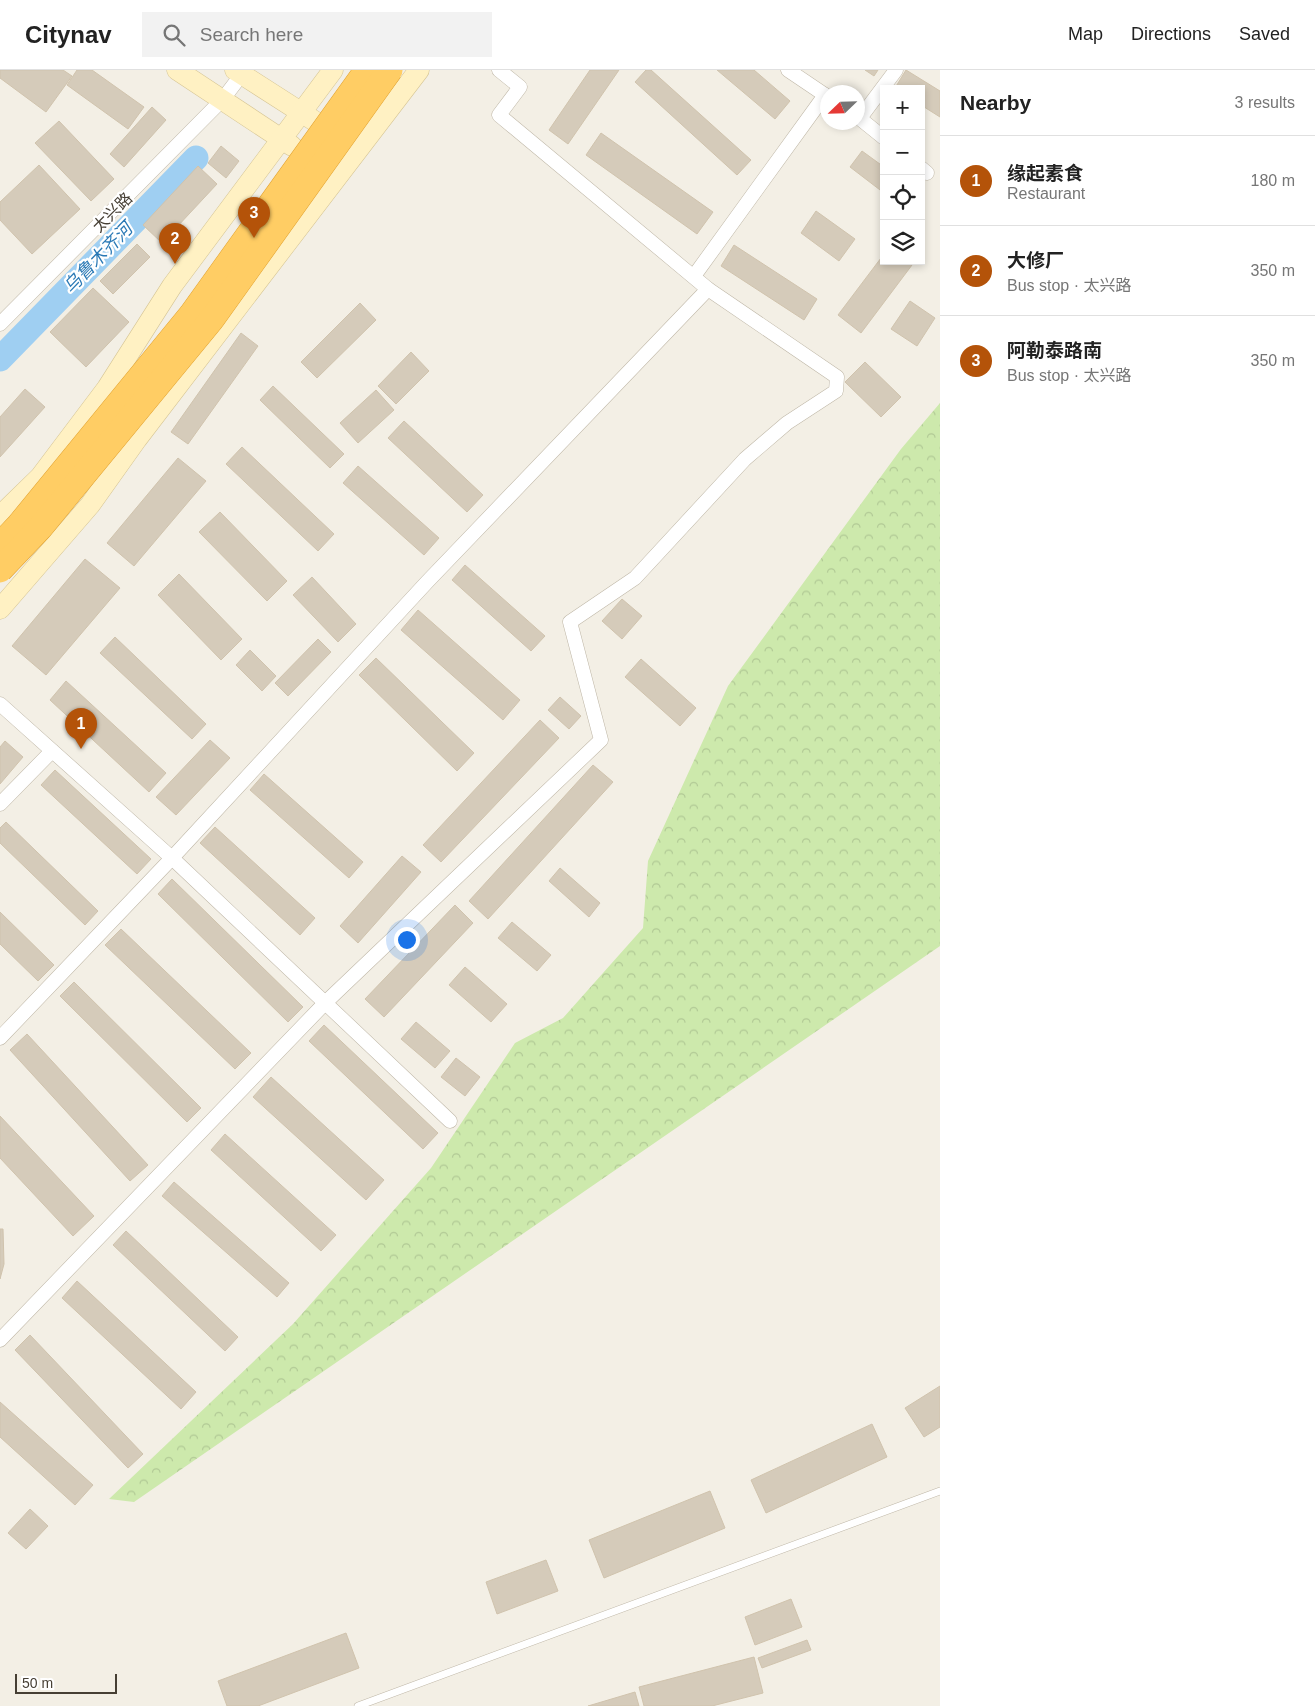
<!DOCTYPE html>
<html lang="en">
<head>
<meta charset="utf-8">
<style>
	body { margin:0; font-family:Arial,"Noto Sans SC",sans-serif; background:#f2f2f2; color:#222 }
	.controls { position:absolute; right:15px; top:15px; display:grid; overflow:hidden; border-radius:0px; box-shadow:0 2px 8px #0003 }
	.controls button { width:45px; height:45px; display:grid; place-items:center; padding:0; border:0; border-bottom:1px solid #e0e0e0; background:#fff; color:#222; font:25px sans-serif }
	.compass { position:absolute; left:820px; top:15px; width:45px; height:45px; border-radius:50%; background:#fff; box-shadow:0 2px 8px #0003; rotate:247deg }
	.scale { position:absolute; left:15px; bottom:12px; width:102px; box-sizing:border-box; padding-left:5px; border:2px solid #463f34; border-top:0; font-size:14px; line-height:18px; white-space:nowrap; color:#463f34; -webkit-text-stroke:4px #fff; paint-order:stroke }
	.you { position:absolute; left:406px; top:869px; width:18px; height:18px; margin:-12px; border:4px solid #fff; border-radius:50%; background:#1a73e8; box-shadow:0 0 0 8px #1a73e833 }
	.badge { display:grid; place-items:center; width:32px; height:32px; border-radius:50%; background:#b45309; color:#fff; font-size:16px; font-weight:700 }
	.pin { position:absolute; translate:-50% -41px; filter:drop-shadow(0 1px 2px #0008) }
	.pin::after { content:''; position:absolute; top:26px; width:18px; height:15px; background:inherit; clip-path:polygon(0 0,100% 0,50% 100%) }
	.list { margin:0; padding:0; list-style:none }
	h2 { display:flex; justify-content:space-between; align-items:center; height:65px; margin:0; padding:0 20px; font-size:21px }
	h2 small { font-size:16px; font-weight:400; color:#767676 }
	.list li { display:grid; grid-template-columns:32px 1fr auto; gap:15px; align-items:center; box-sizing:border-box; height:90px; padding:0 20px; border-top:1px solid #e0e0e0 }
	.list b { display:block; font-size:19px; white-space:nowrap }
	.list p { margin:0; font-size:16px; white-space:nowrap; color:#767676 }
	.list em { font-size:16px; font-style:normal; color:#767676 }
	.icon { flex:none; width:28px; height:28px; fill:none; stroke:currentColor; stroke-width:2; stroke-linecap:round; stroke-linejoin:round }
	.map { position:relative; flex:none; width:940px; height:1636px; overflow:hidden }
	header { display:flex; align-items:center; gap:30px; box-sizing:border-box; height:70px; padding:0 25px; background:#fff; border-bottom:1px solid #e0e0e0 }
	header strong { font-size:24px }
	nav { display:flex; gap:28px; margin-inline-start:auto; font-size:18px }
	.search { width:350px; height:45px; background:#f2f2f2; display:flex; align-items:center; gap:12px; box-sizing:border-box; padding:0 18px; border-radius:0px; color:#767676; font-size:19px }
	main { display:flex }
	aside { flex:1; background:#fff }
	.map>svg:first-child { display:block }
	.forest { fill:url(#forest-crowns) }
	.lines { fill:none; stroke-linecap:round; stroke-linejoin:round }
	.river { stroke:#9fcff2; stroke-width:25 }
	.building { fill:#d5cbba; stroke:#d0c3ad }
	.lane-casing { stroke:#bfb7a7; stroke-width:8 }
	.street-casing { stroke:#bfb7a7; stroke-width:15 }
	.secondary-casing { stroke:#d5c493; stroke-width:21 }
	.lane { stroke:#fff; stroke-width:7 }
	.street { stroke:#fff; stroke-width:14 }
	.secondary { stroke:#fff1c3; stroke-width:20 }
	.highway-bridge-casing { stroke:#e2a230; stroke-width:26; stroke-linecap:butt }
	.highway-bridge { stroke:#ffcd64; stroke-width:25 }
	.labels { text-anchor:middle; stroke-width:4.5; stroke-linejoin:round; paint-order:stroke }
	.street-label { font-size:16px; fill:#463f34; stroke:#fff }
	.water-label { font-size:18px; font-style:italic; fill:#2a79b5; stroke:#fff }
</style>
</head>
<body>
<header>
<strong>Citynav</strong>
<div class="search"><svg class="icon" aria-label="search" viewBox="0 0 24 24"><circle cx="10" cy="10" r="6"/><path d="M15 15l6 6"/></svg>Search here</div>
<nav><a>Map</a><a>Directions</a><a>Saved</a></nav>
</header>
<main>
<div class="map">
<svg width="940" height="1636" viewBox="0 0 940 1636">
	<defs>
		<pattern id="forest-crowns" width="20" height="18" patternUnits="userSpaceOnUse" patternTransform="scale(1.25)"><rect width="20" height="18" fill="#cde9ac"/><path d="M2 6a3 3 0 1 1 6 0M12 15a3 3 0 1 1 6 0" fill="none" stroke="#b1c995"/></pattern>
	</defs>
	<rect width="100%" height="100%" fill="#f3efe5"/>
	<!-- forest -->
	<polygon class="forest" points="940,333 940,876 134,1432 109,1429 293,1254 431,1098 515,973 563,948 643,858 648,791 728,616 901,379"/>
	<g class="lines">
		<!-- river -->
		<polyline class="river" points="0,289 196,88"/>
	</g>
	<!-- building -->
	<g class="building">
		<polygon points="0,0 63,0 72,6 46,42 0,8"/>
		<polygon points="77,0 92,0 144,37 128,59 67,15"/>
		<polygon points="590,0 619,0 568,74 549,60"/>
		<polygon points="646,0 651,0 751,90 737,105 635,12"/>
		<polygon points="717,0 754,0 790,31 775,49"/>
		<polygon points="865,0 878,0 874,6"/>
		<polygon points="906,0 940,21 940,47 921,35 921,19 895,18"/>
		<polygon points="152,37 166,50 124,97 110,84"/>
		<polygon points="59,51 114,109 91,131 35,73"/>
		<polygon points="601,63 713,142 697,164 586,85"/>
		<polygon points="221,76 239,91 226,108 208,93"/>
		<polygon points="862,81 884,97 884,123 850,97"/>
		<polygon points="39,95 80,139 32,184 0,150 0,132"/>
		<polygon points="198,96 217,114 162,173 143,155"/>
		<polygon points="816,141 855,169 839,191 801,163"/>
		<polygon points="137,174 150,187 113,224 100,211"/>
		<polygon points="734,175 817,229 804,250 721,196"/>
		<polygon points="884,184 884,191 915,191 861,263 838,245"/>
		<polygon points="93,218 129,252 86,297 50,262"/>
		<polygon points="910,231 935,248 917,276 891,259"/>
		<polygon points="360,233 376,250 317,308 301,292"/>
		<polygon points="241,263 258,276 188,374 171,362"/>
		<polygon points="411,282 429,301 396,334 378,316"/>
		<polygon points="865,292 901,327 881,347 845,312"/>
		<polygon points="273,316 344,384 330,398 260,330"/>
		<polygon points="25,319 45,337 0,387 0,347"/>
		<polygon points="376,320 394,340 358,373 340,353"/>
		<polygon points="404,351 483,425 467,442 388,368"/>
		<polygon points="242,377 334,464 318,481 226,394"/>
		<polygon points="178,388 206,411 134,496 107,473"/>
		<polygon points="358,396 439,468 424,485 343,413"/>
		<polygon points="220,442 287,511 267,531 199,462"/>
		<polygon points="85,489 120,518 46,605 12,576"/>
		<polygon points="465,495 545,566 531,581 452,510"/>
		<polygon points="179,504 242,569 221,590 158,525"/>
		<polygon points="312,507 356,554 338,572 293,525"/>
		<polygon points="622,529 642,546 622,569 602,551"/>
		<polygon points="418,540 520,630 503,650 401,560"/>
		<polygon points="115,567 206,654 192,669 100,583"/>
		<polygon points="318,569 331,582 288,626 275,613"/>
		<polygon points="250,580 276,606 262,621 236,595"/>
		<polygon points="376,588 474,683 457,701 359,605"/>
		<polygon points="641,589 696,638 680,656 625,607"/>
		<polygon points="66,611 166,703 149,722 50,630"/>
		<polygon points="560,627 581,646 569,659 548,640"/>
		<polygon points="540,650 559,668 441,792 423,775"/>
		<polygon points="210,670 230,688 176,745 156,727"/>
		<polygon points="5,671 23,687 0,714 0,677"/>
		<polygon points="593,695 613,712 488,849 469,831"/>
		<polygon points="55,700 151,789 137,804 41,715"/>
		<polygon points="264,704 363,792 349,808 250,720"/>
		<polygon points="6,752 98,841 85,855 0,773 0,758"/>
		<polygon points="215,757 315,848 300,865 200,773"/>
		<polygon points="402,786 421,802 358,873 340,856"/>
		<polygon points="560,798 600,833 589,847 549,811"/>
		<polygon points="172,809 303,937 288,952 158,824"/>
		<polygon points="455,835 473,853 384,947 365,929"/>
		<polygon points="0,842 54,895 38,911 0,874"/>
		<polygon points="512,852 551,885 537,901 498,868"/>
		<polygon points="121,859 251,983 235,999 105,875"/>
		<polygon points="465,897 507,934 491,952 449,915"/>
		<polygon points="74,912 201,1038 187,1052 60,926"/>
		<polygon points="416,952 450,981 435,998 401,969"/>
		<polygon points="324,955 438,1063 423,1079 309,971"/>
		<polygon points="27,964 148,1095 130,1111 10,980"/>
		<polygon points="456,988 480,1007 465,1026 441,1007"/>
		<polygon points="271,1007 384,1110 366,1130 253,1027"/>
		<polygon points="0,1046 94,1146 73,1166 0,1088"/>
		<polygon points="225,1064 336,1165 321,1181 211,1080"/>
		<polygon points="174,1112 289,1213 277,1227 162,1126"/>
		<polygon points="0,1159 3,1159 4,1194 0,1209"/>
		<polygon points="126,1161 238,1267 225,1281 113,1175"/>
		<polygon points="77,1211 196,1322 181,1339 62,1228"/>
		<polygon points="30,1265 143,1384 128,1398 15,1280"/>
		<polygon points="940,1316 940,1357 924,1367 905,1338"/>
		<polygon points="0,1332 93,1415 75,1435 0,1367"/>
		<polygon points="872,1354 887,1387 766,1443 751,1410"/>
		<polygon points="710,1421 725,1458 604,1508 589,1470"/>
		<polygon points="30,1439 48,1456 26,1479 8,1463"/>
		<polygon points="546,1490 558,1521 497,1544 486,1512"/>
		<polygon points="791,1529 802,1557 755,1575 745,1547"/>
		<polygon points="346,1563 359,1598 258,1636 227,1636 218,1611"/>
		<polygon points="807,1570 811,1580 762,1598 758,1588"/>
		<polygon points="754,1587 763,1623 712,1636 644,1636 639,1617"/>
		<polygon points="635,1622 639,1636 588,1636"/>
	</g>
	<g class="lines">
		<defs>
			<polyline id="lane" points="358,1636 940,1421"/>
			<g id="street">
				<polyline points="788,0 828,27"/>
				<polyline points="858,47 884,68"/>
				<polyline points="860,48 896,0"/>
				<polyline points="921,98 927,103"/>
				<polyline points="694,206 825,25"/>
				<polyline points="0,254 223,29 245,0"/>
				<polyline points="0,634 172,788 450,1051"/>
				<polyline points="0,734 52,681"/>
				<polyline points="0,968 172,788 427,512 708,219"/>
				<polyline points="0,1270 326,932 601,670 570,552 635,508 745,389 787,353 836,321 837,307 708,219 499,45 520,17 499,0"/>
			</g>
			<g id="secondary">
				<polyline points="177,0 292,76"/>
				<polyline points="235,0 338,66"/>
				<polyline points="0,446 40,407 107,318 172,216 333,0"/>
				<polyline points="0,539 90,435 137,369 419,0"/>
			</g>
		</defs>
		<!-- lane casing -->
		<use href="#lane" class="lane-casing"/>
		<!-- street casing -->
		<use href="#street" class="street-casing"/>
		<!-- secondary casing -->
		<use href="#secondary" class="secondary-casing"/>
		<!-- lane -->
		<use href="#lane" class="lane"/>
		<!-- street -->
		<use href="#street" class="street"/>
		<!-- secondary -->
		<use href="#secondary" class="secondary"/>
		<defs>
			<g id="highway-bridge">
				<polyline points="0,475 19,455 191,245 367,0"/>
				<polyline points="0,500 40,458 212,249 390,0"/>
			</g>
		</defs>
		<!-- highway-bridge casing -->
		<use href="#highway-bridge" class="highway-bridge-casing"/>
		<!-- highway-bridge -->
		<use href="#highway-bridge" class="highway-bridge"/>
	</g>
	<g class="labels">
		<!-- street labels -->
		<g class="street-label">
			<text transform="translate(112 142) rotate(-45)" y="6">太兴路</text>
		</g>
		<!-- water labels -->
		<g class="water-label">
			<text transform="translate(98 188) rotate(-46)" y="6">乌鲁木齐河</text>
		</g>
	</g>
</svg>
<div class="controls">
<button>+</button>
<button>−</button>
<button><svg class="icon" aria-label="locate" viewBox="0 0 24 24"><circle cx="12" cy="12" r="6"/><path d="M12 2v4M12 18v4M2 12h4M18 12h4"/></svg></button>
<button><svg class="icon" aria-label="layers" viewBox="0 0 24 24"><path d="M12 4l9 5-9 5-9-5zM3 14l9 5 9-5"/></svg></button>
</div>
<svg class="compass" viewBox="-18 -18 36 36"><path d="M0-13l5 13h-10z" fill="#e53935"/><path d="M0 13l5-13h-10z" fill="#767676"/></svg>
<div class="scale">50 m</div>
<div class="you"></div>
<div class="pin badge" style="left:81px;top:679px">1</div>
<div class="pin badge" style="left:175px;top:194px">2</div>
<div class="pin badge" style="left:254px;top:168px">3</div>
</div>
<aside>
<h2>Nearby<small>3 results</small></h2>
<ul class="list">
<li><span class="badge">1</span><div><b>缘起素食</b><p>Restaurant</p></div><em>180 m</em></li>
<li><span class="badge">2</span><div><b>大修厂</b><p>Bus stop · 太兴路</p></div><em>350 m</em></li>
<li><span class="badge">3</span><div><b>阿勒泰路南</b><p>Bus stop · 太兴路</p></div><em>350 m</em></li>
</ul>
</aside>
</main>
</body>
</html>
